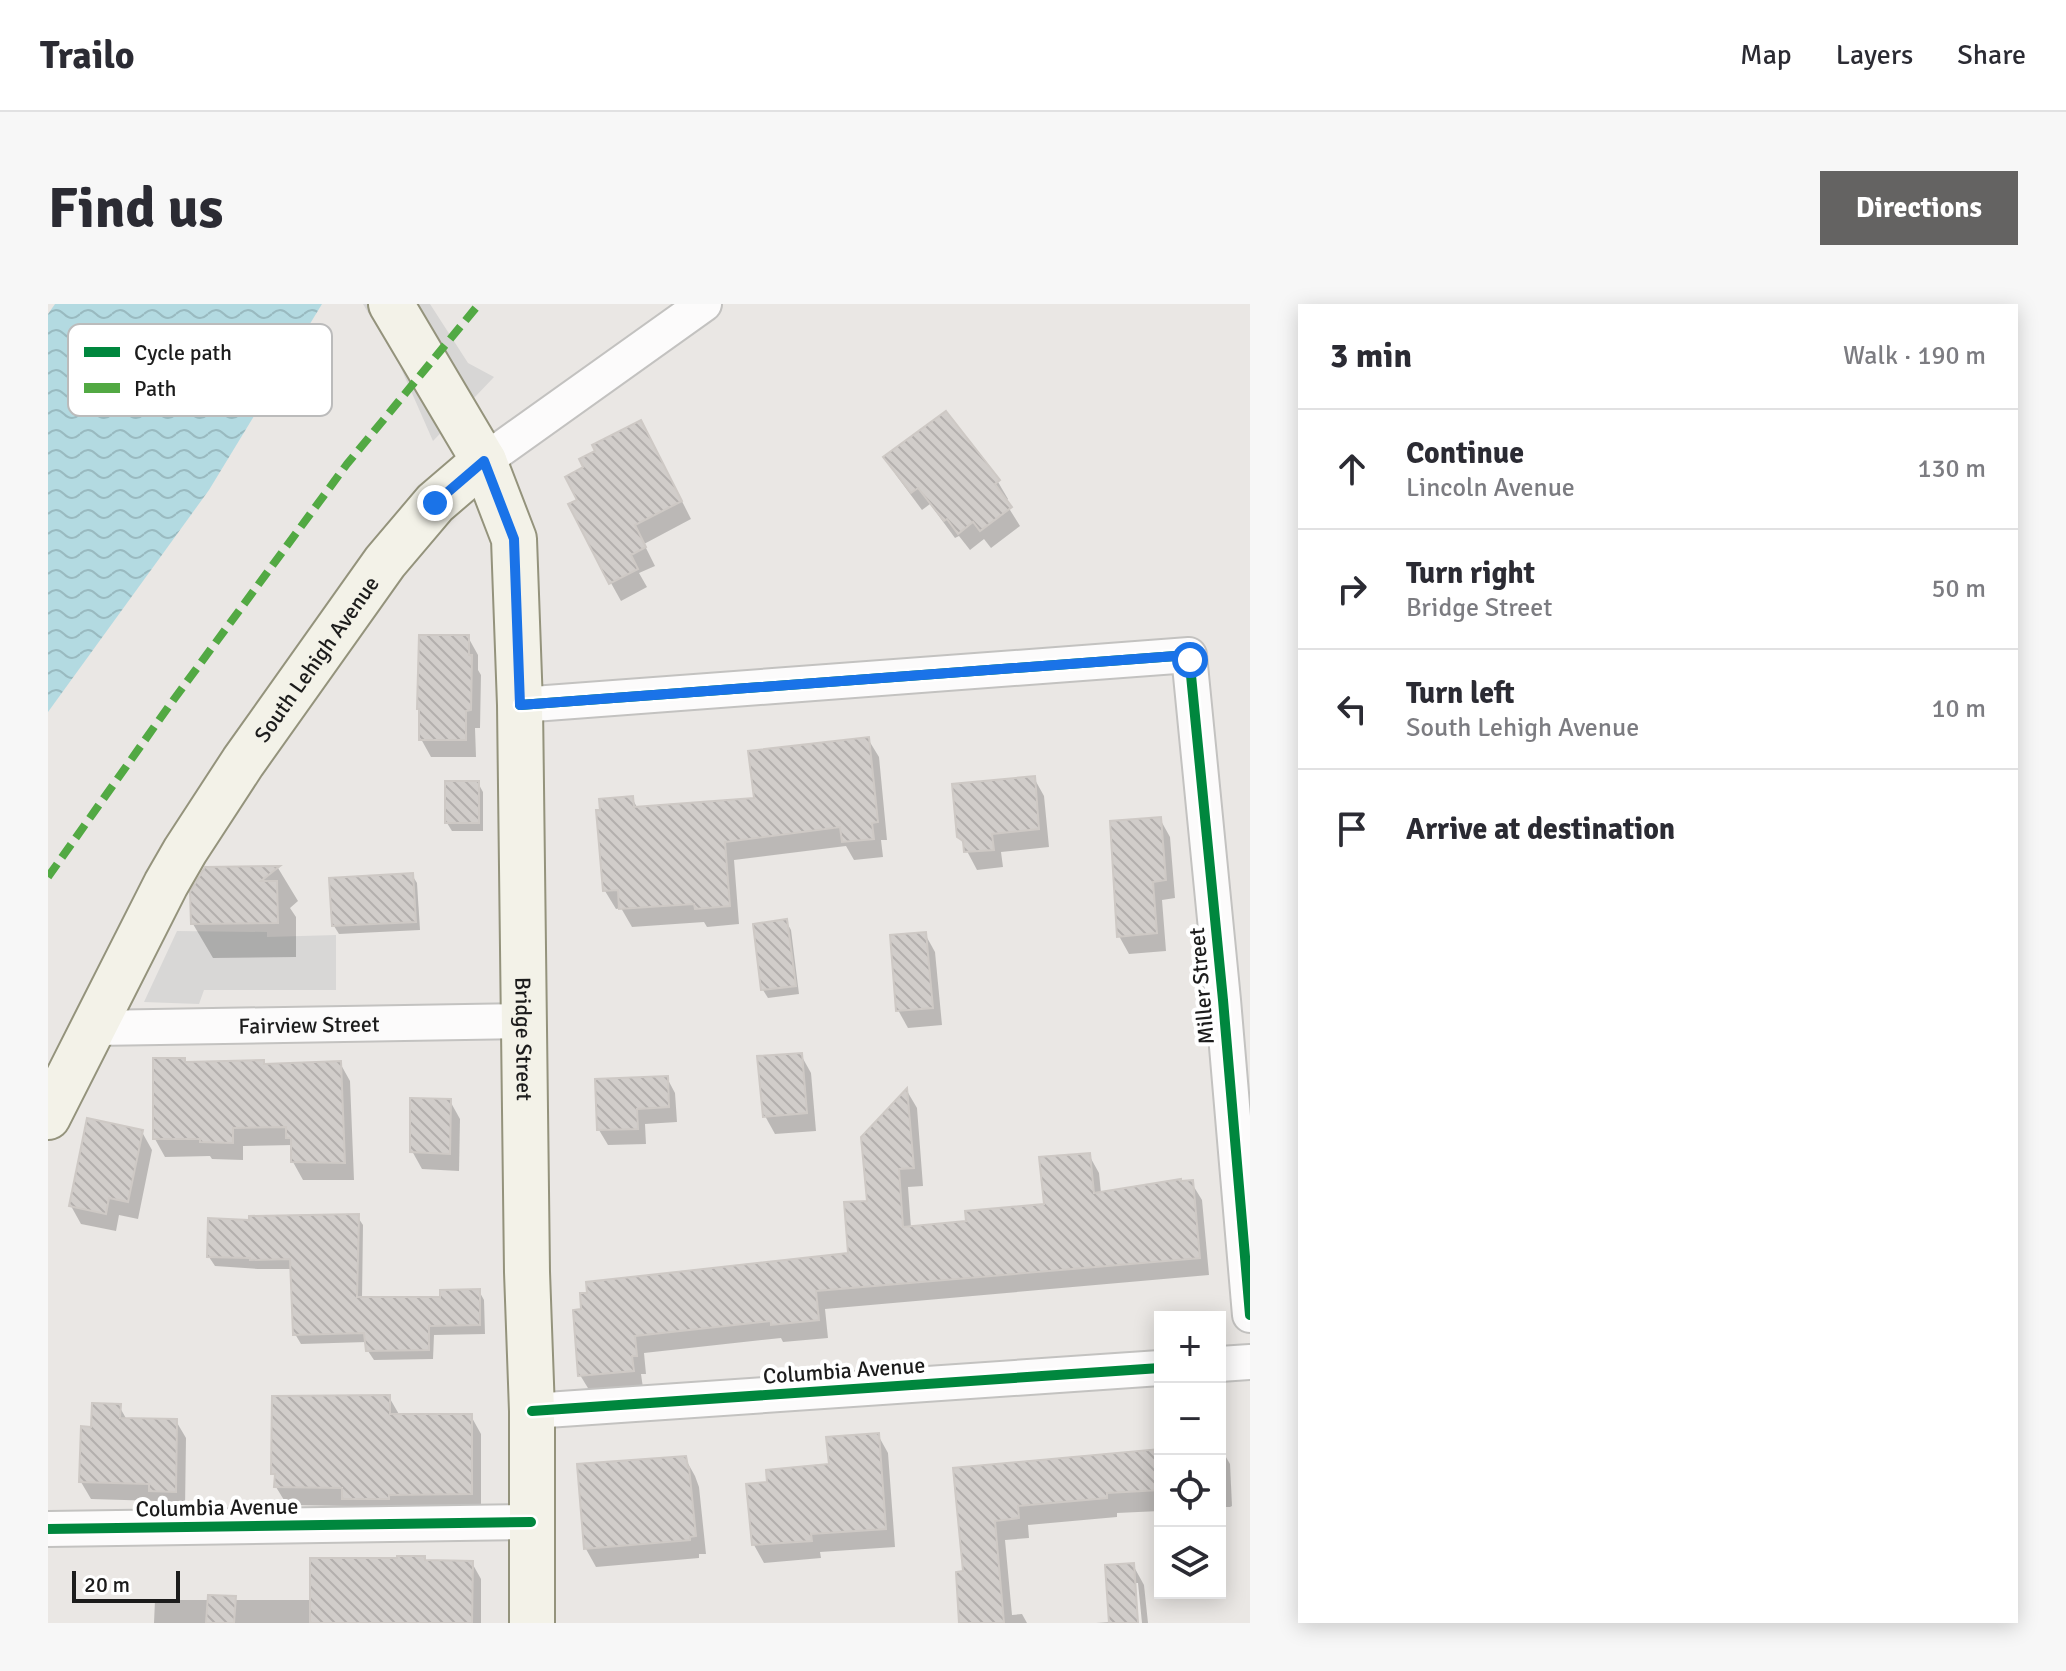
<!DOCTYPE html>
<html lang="en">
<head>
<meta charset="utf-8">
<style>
	body { margin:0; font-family:Signika,sans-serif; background:#f7f7f7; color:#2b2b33 }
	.controls { position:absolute; right:24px; bottom:24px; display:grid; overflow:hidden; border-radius:0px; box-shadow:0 4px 20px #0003 }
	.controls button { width:72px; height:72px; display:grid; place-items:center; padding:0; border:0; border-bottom:2px solid #e1e1e2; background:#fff; color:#2b2b33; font:40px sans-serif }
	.scale { position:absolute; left:24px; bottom:20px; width:108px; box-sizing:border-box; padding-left:8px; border:4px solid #1c1c1c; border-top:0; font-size:22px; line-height:28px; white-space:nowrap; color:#1c1c1c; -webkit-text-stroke:6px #fff; paint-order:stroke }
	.stop { position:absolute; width:24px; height:24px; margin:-18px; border:6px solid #1a73e8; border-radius:50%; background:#fff }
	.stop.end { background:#1a73e8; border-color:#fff; box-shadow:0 2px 8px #0008 }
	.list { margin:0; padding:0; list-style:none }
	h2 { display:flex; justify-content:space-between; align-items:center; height:104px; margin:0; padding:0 32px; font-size:34px }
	h2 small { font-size:26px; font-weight:400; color:#7c7c81 }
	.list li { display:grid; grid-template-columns:52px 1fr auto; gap:24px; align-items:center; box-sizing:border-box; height:120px; padding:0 32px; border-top:2px solid #e1e1e2 }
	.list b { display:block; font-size:30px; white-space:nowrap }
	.list p { margin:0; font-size:26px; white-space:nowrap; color:#7c7c81 }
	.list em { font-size:26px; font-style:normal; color:#7c7c81 }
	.icon { flex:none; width:44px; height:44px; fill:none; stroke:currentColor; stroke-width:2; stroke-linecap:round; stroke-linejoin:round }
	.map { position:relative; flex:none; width:1202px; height:1319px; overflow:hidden; border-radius:0px }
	header { display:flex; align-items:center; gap:48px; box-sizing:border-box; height:112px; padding:0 40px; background:#fff; border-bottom:2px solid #e1e1e2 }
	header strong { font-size:38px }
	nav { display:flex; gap:44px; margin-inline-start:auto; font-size:28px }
	.intro { display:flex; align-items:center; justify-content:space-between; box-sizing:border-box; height:192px; padding:0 48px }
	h1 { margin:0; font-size:56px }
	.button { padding:20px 36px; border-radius:0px; background:#646362; color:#fff; font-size:28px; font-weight:700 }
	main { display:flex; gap:48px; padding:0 48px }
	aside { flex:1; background:#fff; border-radius:0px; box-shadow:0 4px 20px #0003 }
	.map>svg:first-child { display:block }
	.religious { fill:#d8d7d6 }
	.water { fill:url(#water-waves) }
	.pier { fill:#d7d6d5 }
	.shadow { fill:#0003 }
	.building { fill:url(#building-back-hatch); stroke:#cec9c5; stroke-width:2 }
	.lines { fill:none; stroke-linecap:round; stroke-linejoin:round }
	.street-casing { stroke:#c3c2c0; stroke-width:38 }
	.secondary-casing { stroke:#94937c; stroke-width:48 }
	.street { stroke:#fcfbfb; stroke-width:34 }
	.secondary { stroke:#f3f2e8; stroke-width:44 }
	.quiet { stroke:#52a943; stroke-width:8; stroke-dasharray:16 8; stroke-linecap:butt }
	.cycleway-casing { stroke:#fff; stroke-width:15 }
	.cycleway { stroke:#00873e; stroke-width:10 }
	.route { stroke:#1a73e8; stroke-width:10 }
	.labels { text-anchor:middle; stroke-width:8; stroke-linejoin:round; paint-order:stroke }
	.street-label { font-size:22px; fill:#1c1c1c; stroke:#fff }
	.key { fill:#fff; stroke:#bbb; stroke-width:2 }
	.key-label { font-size:22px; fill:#1c1c1c }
</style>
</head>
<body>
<header>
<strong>Trailo</strong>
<nav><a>Map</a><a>Layers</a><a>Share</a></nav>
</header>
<div class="intro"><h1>Find us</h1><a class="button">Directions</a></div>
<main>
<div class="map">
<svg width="1202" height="1319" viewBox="0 0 1202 1319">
	<defs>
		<pattern id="water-waves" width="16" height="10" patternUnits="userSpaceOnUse" patternTransform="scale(2)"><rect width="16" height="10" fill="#b3dae1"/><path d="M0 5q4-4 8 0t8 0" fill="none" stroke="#99bac0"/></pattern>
		<pattern id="building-back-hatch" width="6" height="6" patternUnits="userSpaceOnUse" patternTransform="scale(2)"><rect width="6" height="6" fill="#d1cdca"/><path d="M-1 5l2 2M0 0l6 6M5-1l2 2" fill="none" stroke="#b3afad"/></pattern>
	</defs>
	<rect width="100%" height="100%" fill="#eae7e4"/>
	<!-- religious -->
	<polygon class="religious" points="129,627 219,628 219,633 288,631 288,686 156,686 151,700 96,698"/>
	<!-- water -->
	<polygon class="water" points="7,0 274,0 161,186 0,408 0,10"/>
	<!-- pier -->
	<polygon class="pier" points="315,0 382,0 420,59 446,73 385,137 352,62"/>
	<!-- shadow -->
	<g class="shadow">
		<polygon points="898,110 950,178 960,195 957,198 972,222 943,244 936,235 922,246 911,232 907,234 882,200 874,206 848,171 838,153"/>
		<polygon points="603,136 643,215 596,240 607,262 591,269 599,283 573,297 563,279 532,197 538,164 549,148"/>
		<polygon points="420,333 430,351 430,366 433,371 432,424 427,424 428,453 383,453 373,435"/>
		<polygon points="820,435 831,453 839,536 833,536 835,553 806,556 798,542 686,556 691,620 659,623 656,618 584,623 573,604 568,605 557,587 584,494 590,505 709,496"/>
		<polygon points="986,474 996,492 1001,543 953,548 955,563 929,566 911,532"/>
		<polygon points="430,479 435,488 435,527 404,527 399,519"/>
		<polygon points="1112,515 1122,533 1127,594 1114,596 1118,647 1081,650 1071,632"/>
		<polygon points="230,564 250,597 242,604 248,613 248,653 165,654 145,620 158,565"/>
		<polygon points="364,571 369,579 372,626 291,630 286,622"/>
		<polygon points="738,617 743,626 751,690 720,694 715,686"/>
		<polygon points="877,630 887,648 894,721 860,724 850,706"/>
		<polygon points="753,751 763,769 768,827 727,830 717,812"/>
		<polygon points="215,758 217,762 292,759 302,777 306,876 255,876 245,858 245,841 195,842 195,856 164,855 162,852 117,853 107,835 138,760"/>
		<polygon points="619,774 627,789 629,818 597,820 598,840 560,841 551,826"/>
		<polygon points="859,787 869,804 875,882 860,883 863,924 920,919 998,902 1041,851 1051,869 1053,889 1143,878 1154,896 1161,971 777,1005 780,1034 735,1038 733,1034 596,1049 598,1070 593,1070 595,1084 543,1089 532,1071 527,1008 802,950"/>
		<polygon points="402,797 412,815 411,867 374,865 364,847"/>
		<polygon points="94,828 104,846 90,915 71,911 68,927 33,920 23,902"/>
		<polygon points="309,912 315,921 314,995 394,995 431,987 436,996 437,1030 386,1031 385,1055 326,1056 320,1047 319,1038 253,1040 247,1030 244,965 210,965 167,962 161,953 203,918"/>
		<polygon points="341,1093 352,1112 423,1112 433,1130 433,1208 306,1212 300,1202 239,1201 228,1183 228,1175 225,1169"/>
		<polygon points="71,1102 79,1116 128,1117 138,1134 137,1205 113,1204 109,1197 43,1195 33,1178"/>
		<polygon points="830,1131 840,1149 847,1243 772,1248 773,1254 716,1259 706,1241 721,1180 783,1162"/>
		<polygon points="1172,1143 1182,1160 1184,1202 1182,1203 1172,1203"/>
		<polygon points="1110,1144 1112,1144 1112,1207 1069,1209 1069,1213 980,1221 981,1234 957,1236 964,1311 974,1310 979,1319 913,1319 917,1269 907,1166 1110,1147"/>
		<polygon points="637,1154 647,1172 651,1183 658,1250 651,1250 651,1254 548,1263 538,1245"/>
		<polygon points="376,1254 379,1258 424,1259 433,1275 433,1319 106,1319 107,1296 264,1296"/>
		<polygon points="1085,1261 1096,1281 1100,1319 1094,1319 1090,1279 1086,1279 1090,1319 1048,1319 1063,1318"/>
	</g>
	<!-- building -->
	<g class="building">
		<polygon points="898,107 952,176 947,180 964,203 932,227 925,218 910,230 899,215 896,217 870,184 863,189 835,153"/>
		<polygon points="593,116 634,197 587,221 598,243 583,251 590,265 561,280 520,200 529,196 517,173 535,163 531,155 547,147 544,141"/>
		<polygon points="371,331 421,331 421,351 424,351 423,406 418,407 418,436 371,436 371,405 369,405"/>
		<polygon points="821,433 830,518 824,519 826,535 794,538 792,523 677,538 682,602 647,605 646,600 571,605 570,586 555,587 548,506 552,506 551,495 585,492 586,503 706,494 700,447"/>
		<polygon points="987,472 991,525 944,530 946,546 916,548 915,537 909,533 904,480"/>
		<rect x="397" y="477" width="34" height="42"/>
		<polygon points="1113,513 1118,576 1105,578 1109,629 1069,633 1062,517"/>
		<polygon points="232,562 213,577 229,577 230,619 143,620 142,588 157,563"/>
		<polygon points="365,569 368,618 284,622 281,574"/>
		<polygon points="739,615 748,682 713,686 705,620"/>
		<polygon points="878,628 885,704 848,707 842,631"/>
		<polygon points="754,749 759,809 715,813 709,752"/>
		<polygon points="105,754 137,754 137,758 216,756 216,760 293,757 297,859 243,858 243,834 238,834 238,823 185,824 185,839 152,838 152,835 105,835"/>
		<polygon points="620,772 621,803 589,805 590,825 549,826 547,775"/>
		<polygon points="859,784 866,864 851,865 855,923 918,917 917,907 996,900 991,853 1042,849 1046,889 1133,875 1133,877 1145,876 1152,954 768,987 771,1016 723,1021 723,1017 587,1032 589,1052 584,1052 586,1067 530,1072 525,1006 533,1005 532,989 539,989 538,978 800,949 796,898 819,897 813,833"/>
		<polygon points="362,794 403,795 402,850 362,848"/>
		<polygon points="39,814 95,826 80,898 61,894 58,910 21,902"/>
		<polygon points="311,910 309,993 392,993 392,986 432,985 432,1021 381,1022 381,1046 318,1047 316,1029 245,1031 242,955 202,956 202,954 159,953 160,914 201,916 201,912"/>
		<polygon points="342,1091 342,1110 424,1110 424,1190 341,1191 341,1195 294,1195 294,1184 226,1183 227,1170 223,1170 224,1092"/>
		<polygon points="44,1099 73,1100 72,1114 129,1115 128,1188 101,1187 101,1180 31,1178 33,1122 43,1123"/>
		<polygon points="831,1129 838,1225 763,1230 764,1237 704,1241 698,1180 719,1178 718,1166 781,1160 778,1133"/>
		<polygon points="1112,1145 1112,1186 1059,1189 1059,1194 970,1202 971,1214 947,1217 956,1319 911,1319 908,1268 915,1267 905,1164"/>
		<polygon points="638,1152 640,1163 641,1163 648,1232 642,1233 642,1236 536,1245 529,1160"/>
		<polygon points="349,1252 377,1252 377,1256 425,1257 424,1319 262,1319 262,1254 349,1254"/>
		<polygon points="1086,1259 1090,1319 1061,1319 1057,1261"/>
		<polygon points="160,1291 188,1292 186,1319 158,1319"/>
	</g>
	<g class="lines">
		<defs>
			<g id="street">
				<polyline points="436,157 656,0"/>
				<polyline points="472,401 1141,351 1175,696 1202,1011"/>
				<path id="s1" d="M47,724L476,717"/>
				<polyline points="1172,1060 1202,1058"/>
				<polyline points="484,1107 1112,1064"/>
				<polyline points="0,1225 483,1218"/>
			</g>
			<g id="secondary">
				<path id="s2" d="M343,0L436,157L466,235L472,401L479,968L484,1107V1319"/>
				<path id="s3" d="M0,813L118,580L137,547L195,458L337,258L387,199L436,157"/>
			</g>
		</defs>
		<!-- street casing -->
		<use href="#street" class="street-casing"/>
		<!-- secondary casing -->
		<use href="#secondary" class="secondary-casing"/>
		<!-- street -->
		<use href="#street" class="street"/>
		<!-- secondary -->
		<use href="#secondary" class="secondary"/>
		<!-- quiet -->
		<polyline class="quiet" points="0,573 121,402 299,160 431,0"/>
		<defs>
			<g id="cycleway">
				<polyline points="472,401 1141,351 1175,696 1202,1011"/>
				<polyline points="484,1107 1112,1064"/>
				<polyline points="0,1225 483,1218"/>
			</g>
		</defs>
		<!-- cycleway casing -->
		<use href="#cycleway" class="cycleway-casing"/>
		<!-- cycleway -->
		<use href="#cycleway" class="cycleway"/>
	</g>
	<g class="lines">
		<!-- route -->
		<polyline class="route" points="387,199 436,157 466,235 472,401 1141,351 1142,356"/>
	</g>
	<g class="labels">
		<!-- street labels -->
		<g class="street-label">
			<text dy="8" stroke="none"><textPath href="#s3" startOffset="532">South Lehigh Avenue</textPath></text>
			<text transform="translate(1153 682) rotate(-95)" y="8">Miller Street</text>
			<text dy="8" stroke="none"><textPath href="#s1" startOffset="214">Fairview Street</textPath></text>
			<text dy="8" stroke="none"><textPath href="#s2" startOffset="766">Bridge Street</textPath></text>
			<text transform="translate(796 1066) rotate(-4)" y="8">Columbia Avenue</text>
			<text transform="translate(169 1203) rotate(-1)" y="8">Columbia Avenue</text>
		</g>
	</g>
	<!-- legend -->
	<rect x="20" y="20" width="264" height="92" rx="12" class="key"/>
	<rect x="36" y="43" width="36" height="10" fill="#00873e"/>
	<rect x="36" y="79" width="36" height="10" fill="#52a943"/>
	<g class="key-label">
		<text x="86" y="56">Cycle path</text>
		<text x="86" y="92">Path</text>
	</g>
</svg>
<div class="controls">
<button>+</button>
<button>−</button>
<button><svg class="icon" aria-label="locate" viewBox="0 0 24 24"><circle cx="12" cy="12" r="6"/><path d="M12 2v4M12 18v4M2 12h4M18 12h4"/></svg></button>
<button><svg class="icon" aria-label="layers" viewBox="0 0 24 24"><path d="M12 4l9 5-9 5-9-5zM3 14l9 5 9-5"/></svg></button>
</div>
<div class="scale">20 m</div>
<div class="stop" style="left:1142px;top:356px"></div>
<div class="stop end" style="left:387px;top:199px"></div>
</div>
<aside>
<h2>3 min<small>Walk · 190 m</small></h2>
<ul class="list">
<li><svg class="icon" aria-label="ahead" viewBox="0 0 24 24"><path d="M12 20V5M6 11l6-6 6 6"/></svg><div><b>Continue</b><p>Lincoln Avenue</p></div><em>130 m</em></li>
<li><svg class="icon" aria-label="right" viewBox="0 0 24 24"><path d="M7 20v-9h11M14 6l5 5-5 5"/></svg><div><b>Turn right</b><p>Bridge Street</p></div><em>50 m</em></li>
<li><svg class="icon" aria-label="left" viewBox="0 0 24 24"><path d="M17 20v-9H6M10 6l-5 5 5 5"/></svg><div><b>Turn left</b><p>South Lehigh Avenue</p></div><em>10 m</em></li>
<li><svg class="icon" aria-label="arrive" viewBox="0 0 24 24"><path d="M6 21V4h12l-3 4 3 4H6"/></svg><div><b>Arrive at destination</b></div></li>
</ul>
</aside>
</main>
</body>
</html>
